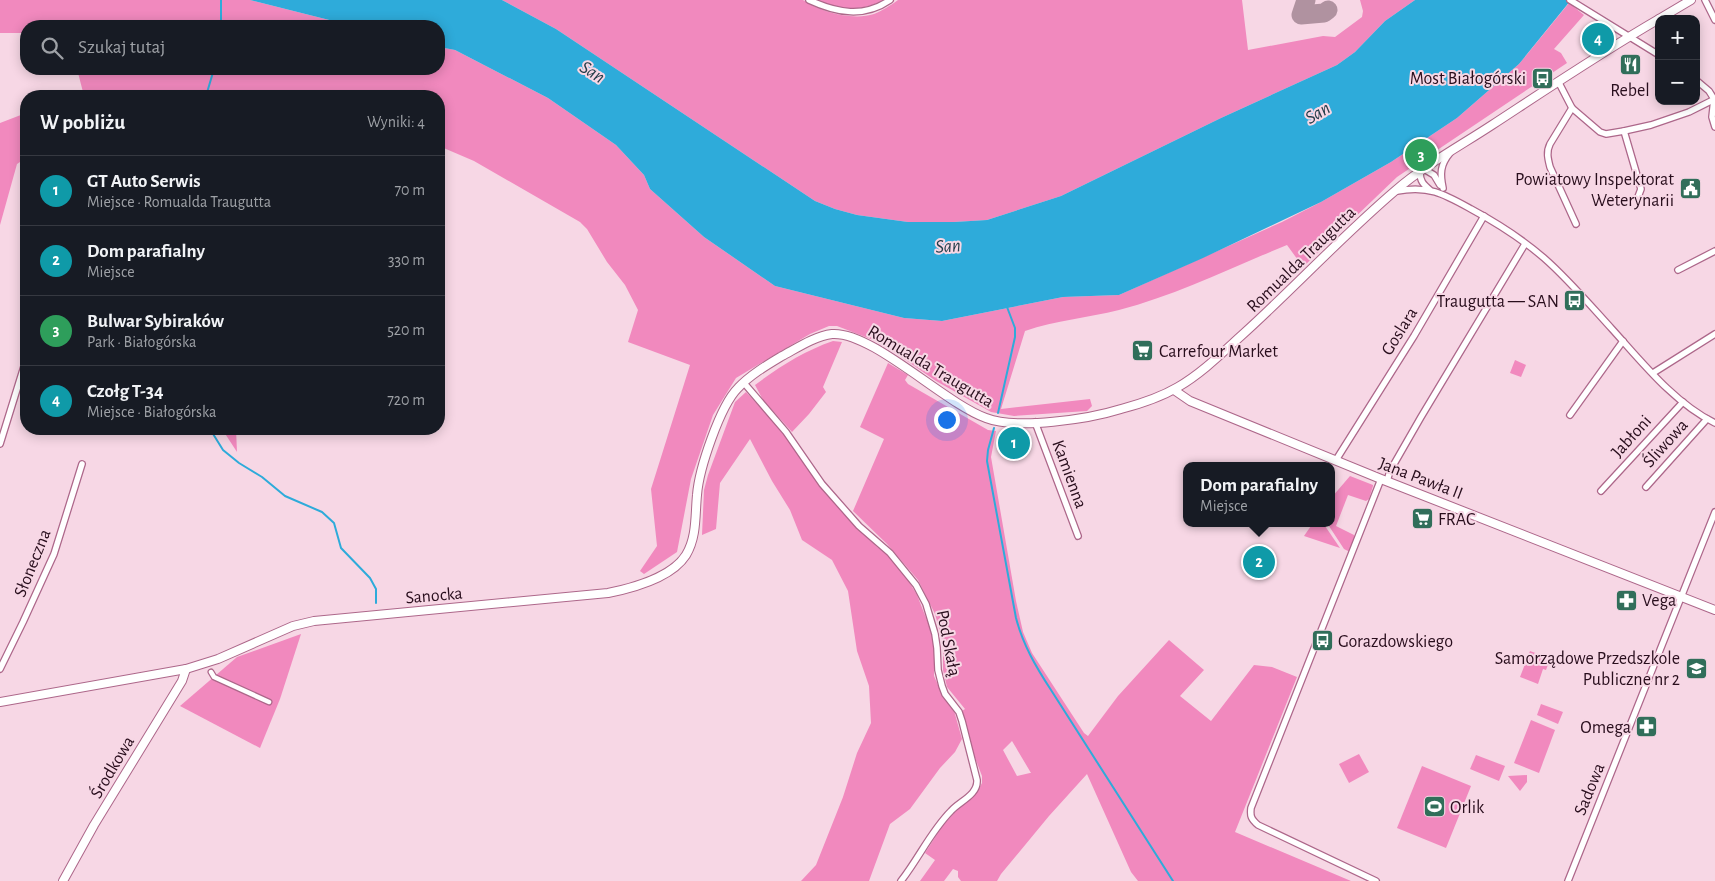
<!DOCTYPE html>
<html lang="pl">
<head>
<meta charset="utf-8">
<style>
	body { margin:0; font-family:"Alegreya Sans",sans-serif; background:#242831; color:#f1f3f6 }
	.controls { position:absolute; right:15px; top:15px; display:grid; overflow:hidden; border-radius:10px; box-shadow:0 2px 12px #0003 }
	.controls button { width:45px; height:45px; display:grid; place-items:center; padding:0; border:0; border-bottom:1px solid #363941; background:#171b24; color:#f1f3f6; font:25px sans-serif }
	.you { position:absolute; left:946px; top:419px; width:18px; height:18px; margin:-12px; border:4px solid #fff; border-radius:50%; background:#1a73e8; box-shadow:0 0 0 8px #1a73e833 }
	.badge { display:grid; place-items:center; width:32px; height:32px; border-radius:50%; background:#ea580c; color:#fff; font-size:16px; font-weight:700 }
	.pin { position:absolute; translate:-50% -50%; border:2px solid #fff; box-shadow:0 1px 5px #0006 }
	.popup { position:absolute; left:1183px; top:462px; width:152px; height:65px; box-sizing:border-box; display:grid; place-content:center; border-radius:10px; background:#171b24; filter:drop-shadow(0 1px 4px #0005); font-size:16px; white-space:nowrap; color:#9ea1a6 }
	.popup b { font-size:19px; color:#f1f3f6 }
	.popup::after { content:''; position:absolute; left:50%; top:100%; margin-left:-10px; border:10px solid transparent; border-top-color:#171b24 }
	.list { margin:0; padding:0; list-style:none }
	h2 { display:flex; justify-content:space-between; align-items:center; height:65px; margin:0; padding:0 20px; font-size:21px }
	h2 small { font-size:16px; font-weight:400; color:#9ea1a6 }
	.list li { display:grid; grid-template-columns:32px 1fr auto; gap:15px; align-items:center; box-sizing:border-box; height:70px; padding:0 20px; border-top:1px solid #363941 }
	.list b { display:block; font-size:19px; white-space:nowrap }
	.list p { margin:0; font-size:16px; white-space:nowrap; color:#9ea1a6 }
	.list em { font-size:16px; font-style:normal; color:#9ea1a6 }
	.icon { flex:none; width:28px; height:28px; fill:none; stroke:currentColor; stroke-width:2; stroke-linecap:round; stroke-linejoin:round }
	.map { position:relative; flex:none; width:1715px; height:881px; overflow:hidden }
	.search { position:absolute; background:#171b24; box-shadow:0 2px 12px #0003; left:20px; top:20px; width:425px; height:55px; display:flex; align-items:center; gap:12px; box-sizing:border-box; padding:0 18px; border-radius:20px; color:#9ea1a6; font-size:19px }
	.panel { position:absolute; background:#171b24; box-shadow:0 2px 12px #0003; left:20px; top:90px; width:425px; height:345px; border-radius:20px }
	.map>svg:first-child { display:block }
	.green { fill:#f189be; fill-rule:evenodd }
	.water { fill:#2eabda }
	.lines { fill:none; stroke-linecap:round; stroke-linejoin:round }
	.stream { stroke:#2eabda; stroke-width:2 }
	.taxiway { stroke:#b092a0; stroke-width:19 }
	.pedestrian-casing { stroke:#ad678a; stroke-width:7 }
	.minor-casing { stroke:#ad678a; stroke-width:8 }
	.tertiary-casing { stroke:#ad678a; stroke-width:10 }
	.pedestrian { stroke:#fff; stroke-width:4.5 }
	.minor { stroke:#fff; stroke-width:5.5 }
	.tertiary { stroke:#fff; stroke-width:8 }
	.labels { text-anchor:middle; stroke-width:4; stroke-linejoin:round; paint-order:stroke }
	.poi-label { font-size:18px; fill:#290e1d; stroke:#f7d7e5; text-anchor:end }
	.street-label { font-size:18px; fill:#290e1d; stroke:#f7d7e5 }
	.water-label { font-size:19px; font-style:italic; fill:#253e4a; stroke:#f7d7e5 }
</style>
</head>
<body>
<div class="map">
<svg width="1715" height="881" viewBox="0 0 1715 881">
	<rect width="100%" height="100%" fill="#f7d7e5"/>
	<!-- green -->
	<g class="green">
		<polygon points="0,0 250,0 353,26 26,26 26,33 0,33"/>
		<path d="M502,0H803C821,12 853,21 874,14C882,11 891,5 898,0H1242L1248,50L1323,36L1335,37L1362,17L1363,11L1360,0H1415L1385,21L1355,52L1337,65L1221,118L1061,196L987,220L954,222H908L857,215L835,209L815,201L556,29Z"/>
		<path d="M816,0H883C862,12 838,10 816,0Z"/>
		<path d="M1569,3L1584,15L1554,49L1561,53L1567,63L1397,177L1303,267L1287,245C1232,267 1177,295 1119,310C1088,318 1056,320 1025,331L1001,409L1090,399L1092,406L1087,411L1014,416L991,412L936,381L881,343L837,326H829L810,334L736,378L713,415L691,479L677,552L644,574L640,571L657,546L651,489L690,365L628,342L638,310L625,285L607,262L587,229L580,222L474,161L439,146V96H71L83,92L77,69H439V47L455,50L548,98L616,145L644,175L650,189L704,237L775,286L904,318L942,321L1063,297L1119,295L1282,222L1321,202L1391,162L1457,118L1519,64Z"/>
		<polygon points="26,113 26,158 17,164 0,225 0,123"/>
		<path d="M833,341L842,342L823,387L826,392L809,414L792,432L763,400L755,385C779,367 804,351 833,341Z"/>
		<polygon points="1515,360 1526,365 1521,377 1510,373"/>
		<path d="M888,363L908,375L905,380L908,384L988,430L996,431L991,457L1016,601L1023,632L1032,653L1084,733L1088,736L1118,696L1169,640L1204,670L1180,696L1211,721L1254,665L1272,667L1297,677L1235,832L1351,881H1138L1131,872L1087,774L1049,816L1001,874L997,881H961L958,877V871L953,869L944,881H920L935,860L925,853L943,825L956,811L977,792L982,783V776L972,750L962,711L965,709L947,687L943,670V643L935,614L918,580L887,544L853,511L884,439L860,427ZM1012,741L1031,773H1030L1017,776L1003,750Z"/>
		<polygon points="746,392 780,429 800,454 820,487 876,546 892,559 905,575 917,595 934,638 934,676 938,685 953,707 962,739 955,752 940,768 910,809 890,824 869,881 801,881 816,865 843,797 857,753 871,723 869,686 857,651 848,591 832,560 802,540 790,510 772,481 750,439 720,483 716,529 702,535 704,490 708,475 735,402"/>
		<polygon points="222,429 236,429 237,452"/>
		<polygon points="1350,476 1373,485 1373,486 1369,499 1366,501 1348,495 1336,526 1354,535 1355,537 1350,552 1344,549 1327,523 1332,523 1332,497"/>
		<polygon points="1313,523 1323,523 1340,548 1304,536"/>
		<polygon points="301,634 280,699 260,748 180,706 237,657"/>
		<polygon points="1530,651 1541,655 1549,662 1546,670 1543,669 1538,684 1520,677"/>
		<polygon points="1541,704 1563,712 1558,724 1537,715"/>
		<polygon points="1531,720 1555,730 1539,773 1514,763"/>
		<polygon points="1359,754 1369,772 1349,783 1339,764"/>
		<polygon points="1476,755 1505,766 1499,781 1470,769"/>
		<polygon points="1422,766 1471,786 1446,848 1397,828"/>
		<polygon points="1527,775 1527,782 1520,791 1508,776"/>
	</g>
	<!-- water -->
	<polygon class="water" points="250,0 502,0 556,29 815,201 835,209 857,215 908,222 954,222 987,220 1061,196 1221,118 1337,65 1355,52 1385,21 1415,0 1571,0 1519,64 1457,118 1391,162 1321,202 1203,258 1119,295 1063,297 942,321 904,318 775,286 704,237 650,189 644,175 616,145 548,98 455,50 439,47 439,26 353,26"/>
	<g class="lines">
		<!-- stream -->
		<g class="stream">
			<polyline points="221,26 221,0"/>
			<polyline points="206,96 214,69"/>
			<polyline points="998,413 1015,337 1015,328 1007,307"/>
			<path d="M994,428L988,450L987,461L1016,618C1023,645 1036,667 1051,690L1173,881"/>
			<polyline points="210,429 223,450 239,463 262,477 285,496 322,512 334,523 341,548 370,578 376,589 376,603"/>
		</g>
		<!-- taxiway -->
		<polyline class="taxiway" points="1306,0 1301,15 1324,13 1328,10"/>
		<defs>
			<polyline id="pedestrian" points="211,672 214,677 269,702"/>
			<g id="minor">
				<path d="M809,0C837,13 864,18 890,0"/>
				<polyline points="1570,0 1659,55"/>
				<polyline points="1705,0 1715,20"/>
				<polyline points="1696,80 1709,91 1714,99"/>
				<polyline points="1558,81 1572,108 1600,132 1606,134 1624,131 1651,125 1689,112 1715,99"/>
				<polyline points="1714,99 1712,117 1715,127"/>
				<path d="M1572,108L1550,144C1546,152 1548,159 1550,167L1576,224"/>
				<polyline points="1624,131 1641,189 1638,197"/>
				<polyline points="1424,169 1434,175 1440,185"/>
				<path d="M1420,172C1420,181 1423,184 1430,190"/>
				<path d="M1443,188C1440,174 1440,165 1450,153"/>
				<path d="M1397,191C1429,185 1444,194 1471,209C1497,223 1522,239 1544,258C1568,279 1590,305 1612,329C1641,361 1675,404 1715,423"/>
				<polyline points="1678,270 1715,251"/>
				<polyline points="1653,373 1715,334"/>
				<path d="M744,383L786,432L822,484L859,526L890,553L916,585L926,604L935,634L937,648L938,670L942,686L945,694L959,712L962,721L977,780C978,795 960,801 951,811C931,831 919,858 901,881"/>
				<polyline points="1570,415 1623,341"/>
				<polyline points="1035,422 1078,536"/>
				<polyline points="0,444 26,360"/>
				<polyline points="1336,460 1414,336 1484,216"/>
				<polyline points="1387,481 1390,471 1421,417 1525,244"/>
				<polyline points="1646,487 1707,419"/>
				<polyline points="1601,491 1683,402"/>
				<polyline points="0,669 23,622 54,554 82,464"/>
				<path d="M1376,881L1258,825C1251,819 1250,816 1251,808L1381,479"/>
				<polyline points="1568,881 1715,512"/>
			</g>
			<g id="tertiary">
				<polyline points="1659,19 1691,0"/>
				<polyline points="1174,390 1190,401 1381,479 1715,610"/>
				<path d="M0,702L186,669L218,659L293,626L314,621L608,593C633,588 672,577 686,555C697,537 695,515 697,495C699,469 720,406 738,388C750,375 767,365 782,356C797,348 815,336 832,334C872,331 944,403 986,418C1017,430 1089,419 1121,409C1140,404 1161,397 1178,387C1202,373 1222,353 1242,335C1294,288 1342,236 1396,190C1425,165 1460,146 1492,125C1547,89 1602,52 1659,19"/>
				<polyline points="63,881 94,825 182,681 186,669"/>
			</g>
		</defs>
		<!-- pedestrian casing -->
		<use href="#pedestrian" class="pedestrian-casing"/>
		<!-- minor casing -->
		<use href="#minor" class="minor-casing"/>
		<!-- tertiary casing -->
		<use href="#tertiary" class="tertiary-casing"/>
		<!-- pedestrian -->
		<use href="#pedestrian" class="pedestrian"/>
		<!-- minor -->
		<use href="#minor" class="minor"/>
		<!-- tertiary -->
		<use href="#tertiary" class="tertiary"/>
	</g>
	<!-- icons -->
	<defs>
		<symbol id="restaurant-square" viewBox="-11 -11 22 22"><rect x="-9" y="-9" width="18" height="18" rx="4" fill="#316e5a" stroke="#f7d7e5"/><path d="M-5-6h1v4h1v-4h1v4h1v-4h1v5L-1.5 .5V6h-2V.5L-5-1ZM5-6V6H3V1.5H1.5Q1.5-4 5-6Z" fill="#fff"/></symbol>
		<symbol id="bus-square" viewBox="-11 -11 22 22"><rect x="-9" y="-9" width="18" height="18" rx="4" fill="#316e5a" stroke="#f7d7e5"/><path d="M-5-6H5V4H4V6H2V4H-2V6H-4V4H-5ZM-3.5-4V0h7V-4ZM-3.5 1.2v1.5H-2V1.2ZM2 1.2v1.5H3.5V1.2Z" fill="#fff"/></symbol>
		<symbol id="civic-square" viewBox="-11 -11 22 22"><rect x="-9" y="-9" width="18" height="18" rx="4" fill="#316e5a" stroke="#f7d7e5"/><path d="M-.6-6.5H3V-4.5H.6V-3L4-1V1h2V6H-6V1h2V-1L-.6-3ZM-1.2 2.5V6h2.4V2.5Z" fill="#fff"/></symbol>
		<symbol id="supermarket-square" viewBox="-11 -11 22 22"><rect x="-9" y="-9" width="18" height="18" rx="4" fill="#316e5a" stroke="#f7d7e5"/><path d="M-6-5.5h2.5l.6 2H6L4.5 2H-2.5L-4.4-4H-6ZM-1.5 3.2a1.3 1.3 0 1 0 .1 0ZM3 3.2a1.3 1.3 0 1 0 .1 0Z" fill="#fff"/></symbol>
		<symbol id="pharmacy-square" viewBox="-11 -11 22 22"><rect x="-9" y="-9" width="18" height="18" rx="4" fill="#316e5a" stroke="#f7d7e5"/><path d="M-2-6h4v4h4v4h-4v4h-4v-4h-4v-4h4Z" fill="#fff"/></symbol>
		<symbol id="school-square" viewBox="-11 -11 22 22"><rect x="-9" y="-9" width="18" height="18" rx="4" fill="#316e5a" stroke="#f7d7e5"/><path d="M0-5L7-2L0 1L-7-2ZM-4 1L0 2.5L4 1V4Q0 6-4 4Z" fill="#fff"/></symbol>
		<symbol id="stadium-square" viewBox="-11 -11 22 22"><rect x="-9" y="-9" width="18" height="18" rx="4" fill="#316e5a" stroke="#f7d7e5"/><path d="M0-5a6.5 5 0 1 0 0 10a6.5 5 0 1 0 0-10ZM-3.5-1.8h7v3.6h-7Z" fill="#fff"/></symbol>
	</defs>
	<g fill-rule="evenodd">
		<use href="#restaurant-square" x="1618" y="52" width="25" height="25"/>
		<use href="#bus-square" x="1530" y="66" width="25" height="25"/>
		<use href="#civic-square" x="1678" y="176" width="25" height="25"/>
		<use href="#bus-square" x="1562" y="288" width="25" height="25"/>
		<use href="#supermarket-square" x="1130" y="338" width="25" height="25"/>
		<use href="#supermarket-square" x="1410" y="506" width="25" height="25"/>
		<use href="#pharmacy-square" x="1614" y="588" width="25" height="25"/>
		<use href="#bus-square" x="1310" y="628" width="25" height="25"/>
		<use href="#school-square" x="1684" y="656" width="25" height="25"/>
		<use href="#pharmacy-square" x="1634" y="714" width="25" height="25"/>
		<use href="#stadium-square" x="1422" y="794" width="25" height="25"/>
	</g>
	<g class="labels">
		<!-- poi labels -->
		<g class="poi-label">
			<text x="1526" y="84">Most Białogórski</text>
			<text x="1630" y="96" text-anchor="middle">Rebel</text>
			<text x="1674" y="185">Powiatowy Inspektorat<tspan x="1674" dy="21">Weterynarii</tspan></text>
			<text x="1559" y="307">Traugutta — SAN</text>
			<text x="1159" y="357" text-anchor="start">Carrefour Market</text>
			<text x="1438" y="525" text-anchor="start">FRAC</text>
			<text x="1642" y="606" text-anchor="start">Vega</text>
			<text x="1338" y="647" text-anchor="start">Gorazdowskiego</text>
			<text x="1680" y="664">Samorządowe Przedszkole<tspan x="1680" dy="21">Publiczne nr 2</tspan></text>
			<text x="1631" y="733">Omega</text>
			<text x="1450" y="813" text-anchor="start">Orlik</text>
		</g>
		<!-- street labels -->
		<g class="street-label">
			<text transform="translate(1301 259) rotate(-44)" y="6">Romualda Traugutta</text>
			<text transform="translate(1399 331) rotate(-58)" y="6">Goslara</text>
			<text transform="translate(931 366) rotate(31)" y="6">Romualda Traugutta</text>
			<text transform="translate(1631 436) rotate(-48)" y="6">Jabłoni</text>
			<text transform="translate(1665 443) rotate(-48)" y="6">Śliwowa</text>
			<text transform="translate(1070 474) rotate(70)" y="6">Kamienna</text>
			<text transform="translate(1421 478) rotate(21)" y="6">Jana Pawła II</text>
			<text transform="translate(32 563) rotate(-68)" y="6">Słoneczna</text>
			<text transform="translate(434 595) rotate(-5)" y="6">Sanocka</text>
			<text transform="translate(949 643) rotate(79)" y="6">Pod Skałą</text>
			<text transform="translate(112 767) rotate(-59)" y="6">Środkowa</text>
			<text transform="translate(1589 789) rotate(-68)" y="6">Sadowa</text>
		</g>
		<!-- water labels -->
		<g class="water-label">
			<text transform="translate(593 71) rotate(32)" y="7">San</text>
			<text transform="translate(1317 112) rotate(-31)" y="7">San</text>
			<text transform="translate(948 245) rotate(-4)" y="7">San</text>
		</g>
	</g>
</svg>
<div class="controls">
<button>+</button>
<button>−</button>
</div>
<div class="you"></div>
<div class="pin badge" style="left:1014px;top:443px;background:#0f9aa8">1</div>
<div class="pin badge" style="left:1259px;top:562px;background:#0f9aa8">2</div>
<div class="popup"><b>Dom parafialny</b>Miejsce</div>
<div class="pin badge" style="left:1421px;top:155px;background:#2e9e5b">3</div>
<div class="pin badge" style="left:1598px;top:39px;background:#0f9aa8">4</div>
<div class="search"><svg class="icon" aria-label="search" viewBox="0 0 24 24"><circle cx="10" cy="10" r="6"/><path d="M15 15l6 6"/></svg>Szukaj tutaj</div>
<section class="panel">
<h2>W pobliżu<small>Wyniki: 4</small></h2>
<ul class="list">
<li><span class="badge" style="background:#0f9aa8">1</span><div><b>GT Auto Serwis</b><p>Miejsce · Romualda Traugutta</p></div><em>70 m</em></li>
<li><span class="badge" style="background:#0f9aa8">2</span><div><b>Dom parafialny</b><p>Miejsce</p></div><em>330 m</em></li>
<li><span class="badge" style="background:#2e9e5b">3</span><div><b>Bulwar Sybiraków</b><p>Park · Białogórska</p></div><em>520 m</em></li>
<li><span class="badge" style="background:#0f9aa8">4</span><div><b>Czołg T-34</b><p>Miejsce · Białogórska</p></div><em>720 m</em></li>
</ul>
</section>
</div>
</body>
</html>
